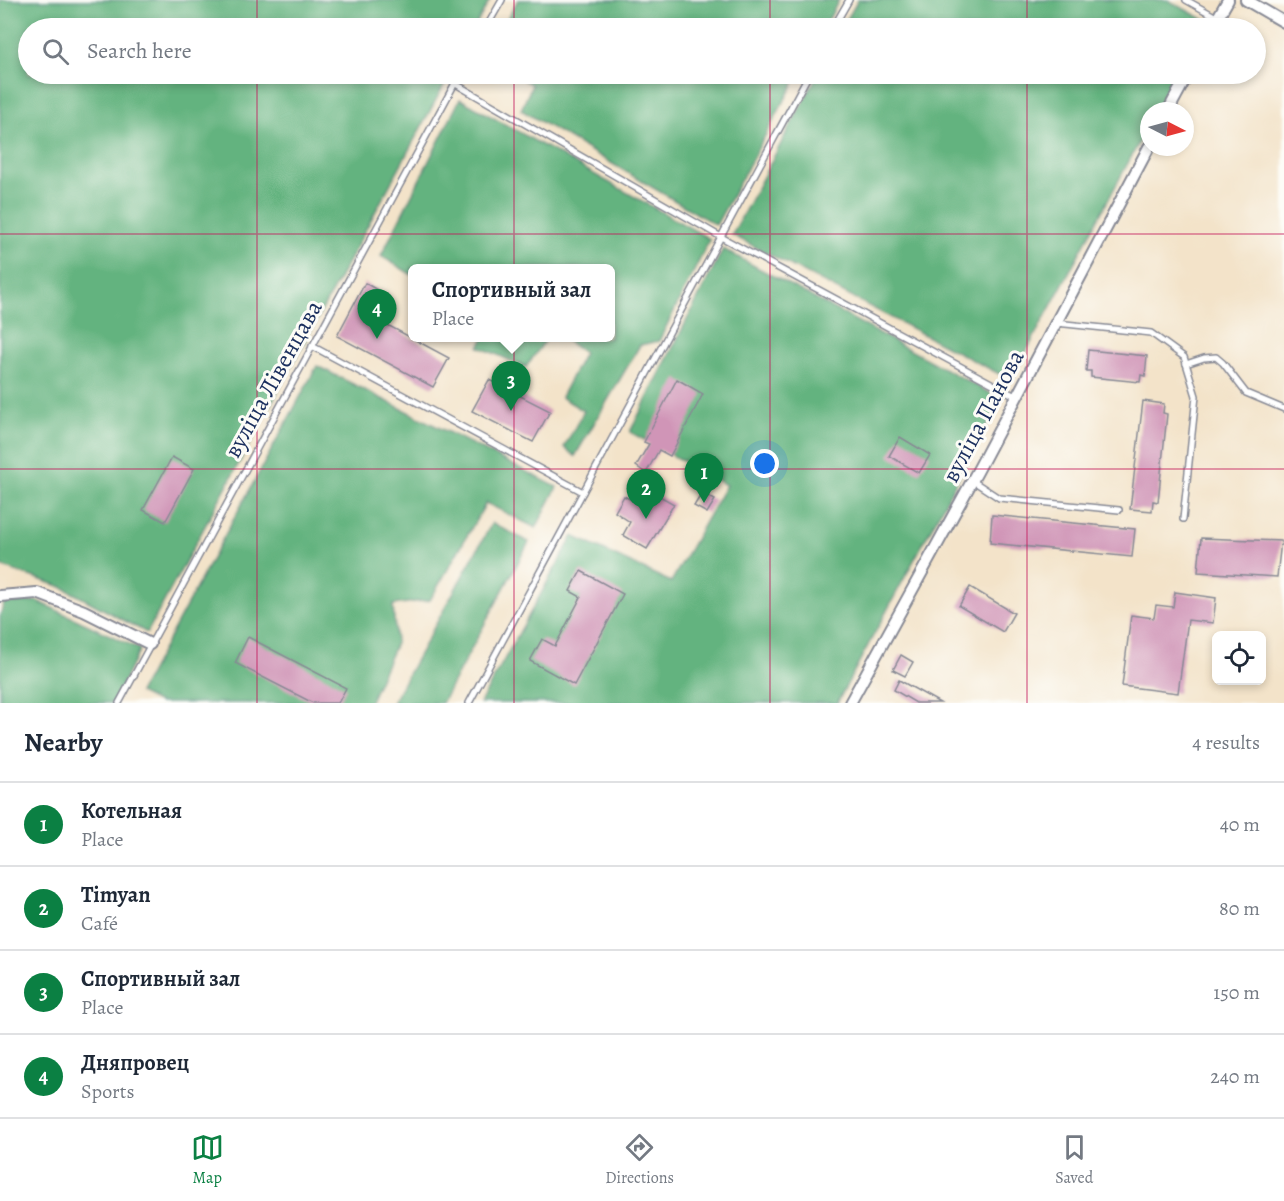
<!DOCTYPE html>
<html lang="en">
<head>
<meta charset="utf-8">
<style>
	body { margin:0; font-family:Alegreya,serif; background:#f6f6f7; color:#1f2937 }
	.controls { position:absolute; right:18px; bottom:18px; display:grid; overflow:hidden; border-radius:9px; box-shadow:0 3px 9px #0003 }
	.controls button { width:54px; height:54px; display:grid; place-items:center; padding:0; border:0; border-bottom:2px solid #e0e1e3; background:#fff; color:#1f2937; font:30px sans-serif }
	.compass { position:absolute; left:1140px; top:102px; width:54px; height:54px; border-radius:50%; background:#fff; box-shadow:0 3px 9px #0003; rotate:96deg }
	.you { position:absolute; left:765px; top:464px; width:21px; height:21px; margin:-15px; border:4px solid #fff; border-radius:50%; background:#1a73e8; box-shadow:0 0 0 9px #1a73e833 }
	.badge { display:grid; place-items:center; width:39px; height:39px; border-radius:50%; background:#0b8043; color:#fff; font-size:20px; font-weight:700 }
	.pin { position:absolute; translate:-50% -50px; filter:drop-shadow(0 2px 3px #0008) }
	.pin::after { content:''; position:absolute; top:32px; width:21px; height:18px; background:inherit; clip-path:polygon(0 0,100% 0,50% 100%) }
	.popup { position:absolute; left:408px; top:264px; width:207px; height:78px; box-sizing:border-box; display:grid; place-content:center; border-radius:9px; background:#fff; filter:drop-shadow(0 2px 4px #0005); font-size:20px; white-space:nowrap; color:#747a83 }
	.popup b { font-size:22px; color:#1f2937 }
	.popup::after { content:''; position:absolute; left:50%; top:100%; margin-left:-12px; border:12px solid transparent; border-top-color:#fff }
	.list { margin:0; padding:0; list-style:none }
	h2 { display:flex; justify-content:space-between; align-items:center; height:78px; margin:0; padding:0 24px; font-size:26px }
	h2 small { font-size:20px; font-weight:400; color:#747a83 }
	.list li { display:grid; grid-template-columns:39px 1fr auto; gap:18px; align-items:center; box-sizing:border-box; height:84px; padding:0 24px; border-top:2px solid #e0e1e3 }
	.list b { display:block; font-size:22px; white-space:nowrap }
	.list p { margin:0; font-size:20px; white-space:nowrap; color:#747a83 }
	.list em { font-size:20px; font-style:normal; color:#747a83 }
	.icon { flex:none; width:33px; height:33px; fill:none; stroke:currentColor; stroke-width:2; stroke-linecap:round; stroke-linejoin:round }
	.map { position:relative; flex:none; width:1284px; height:703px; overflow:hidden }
	.search { position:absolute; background:#fff; box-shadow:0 3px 9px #0003; left:18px; right:18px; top:18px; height:66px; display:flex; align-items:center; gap:15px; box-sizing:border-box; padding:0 21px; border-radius:33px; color:#747a83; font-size:22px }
	.sheet { height:414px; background:#fff }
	nav { display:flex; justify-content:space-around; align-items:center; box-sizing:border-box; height:84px; border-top:2px solid #e0e1e3; background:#fff; font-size:16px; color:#747a83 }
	nav a { display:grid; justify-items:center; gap:3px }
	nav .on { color:#0b8043 }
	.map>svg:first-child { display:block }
	.forest { fill:#63b37f; stroke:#3f716e; stroke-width:1.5 }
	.building { fill:#d095b7 }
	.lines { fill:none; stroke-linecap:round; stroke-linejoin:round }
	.lane-casing { stroke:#878994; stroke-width:8 }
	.street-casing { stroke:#878994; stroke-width:14 }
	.lane { stroke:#fff; stroke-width:5 }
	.street { stroke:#fff; stroke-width:10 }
	.grid { fill:none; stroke:#c2185b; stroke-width:1.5; stroke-opacity:0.55 }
	.labels { text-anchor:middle; stroke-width:6; stroke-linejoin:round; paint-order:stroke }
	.street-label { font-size:24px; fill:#1b2f5e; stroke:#fdfcf7 }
</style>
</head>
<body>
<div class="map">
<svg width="1284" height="703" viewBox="0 0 1284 703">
	<rect width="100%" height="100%" fill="#fdfcf7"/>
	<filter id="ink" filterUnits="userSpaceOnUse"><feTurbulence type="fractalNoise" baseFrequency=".0167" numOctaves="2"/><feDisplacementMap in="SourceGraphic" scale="12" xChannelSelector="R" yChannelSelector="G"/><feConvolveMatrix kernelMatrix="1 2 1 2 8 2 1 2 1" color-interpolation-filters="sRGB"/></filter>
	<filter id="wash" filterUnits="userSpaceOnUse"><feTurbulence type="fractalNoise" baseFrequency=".008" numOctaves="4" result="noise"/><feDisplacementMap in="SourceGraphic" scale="24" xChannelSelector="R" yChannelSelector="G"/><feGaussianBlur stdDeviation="1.35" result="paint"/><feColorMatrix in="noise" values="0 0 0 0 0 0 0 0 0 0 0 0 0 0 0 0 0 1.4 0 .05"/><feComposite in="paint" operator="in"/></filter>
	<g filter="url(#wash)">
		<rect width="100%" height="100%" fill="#f3e3c9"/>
		<!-- forest -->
		<g class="forest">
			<polygon points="0,0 490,0 474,28 28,28 28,74 450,74 147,633 62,587 0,566"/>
			<polygon points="518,0 839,0 824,28 502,28"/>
			<polygon points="858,0 1168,0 1205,20 1200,28 842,28"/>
			<polygon points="515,74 799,74 716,225 521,110 532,85"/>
			<polygon points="818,74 1176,74 1156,111 1149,111 1149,124 1011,380 732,235"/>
			<polygon points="460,99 710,239 659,341 640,345 575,456 564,447 584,411 561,397 584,353 563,338 610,338 610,268 412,268 412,275 381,256"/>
			<polygon points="723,249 1001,399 837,703 480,703 573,536 671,582 726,485 630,432"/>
			<polygon points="484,338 547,338 526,367 479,347"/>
			<polygon points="317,366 557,487 536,528 486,503 430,600 393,605 396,643 369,703 159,703 139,693"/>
			<polygon points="492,523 529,542 442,703 392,703"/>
			<polygon points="37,601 140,649 113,703 0,703 0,616 4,603"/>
		</g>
		<g id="blocks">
			<!-- building -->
			<g class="building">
				<polygon points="365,283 388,296 376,319 449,358 433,387 337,336"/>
				<polygon points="1088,350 1147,356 1145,376 1141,375 1140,382 1091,377 1091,371 1086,371"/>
				<polygon points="677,379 703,394 670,456 659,450 646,473 636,466 649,444 644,442"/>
				<polygon points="489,380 550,411 533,442 472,411"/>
				<polygon points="1143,401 1164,404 1163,413 1167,414 1158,502 1153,501 1152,511 1130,509"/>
				<polygon points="900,437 930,455 919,473 889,456"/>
				<polygon points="172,457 194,469 165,522 143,510"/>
				<polygon points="647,489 674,504 647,549 623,535 630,522 615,512 624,496 639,504"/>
				<polygon points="702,493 715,500 707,513 694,506"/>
				<polygon points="992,515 1135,529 1132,557 990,543"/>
				<polygon points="1201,538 1281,541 1277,577 1198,572"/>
				<polygon points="581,571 623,594 574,685 530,661 542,639 555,646 581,597 570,591"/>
				<polygon points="970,587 1014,613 1003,632 959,606"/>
				<polygon points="1175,592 1216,598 1213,623 1188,620 1178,693 1122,686 1131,615 1154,618 1156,605 1173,607"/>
				<polygon points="248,637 346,688 338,703 313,703 235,663"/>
				<polygon points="901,655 913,662 905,676 893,670"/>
				<polygon points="899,680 940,703 916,703 894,690"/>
			</g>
		</g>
	</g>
	<g filter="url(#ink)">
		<use href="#blocks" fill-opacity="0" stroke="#878994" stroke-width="1.5"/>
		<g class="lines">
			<defs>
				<g id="lane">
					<polyline points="1186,0 1218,18"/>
					<polyline points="486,28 502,0"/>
					<polyline points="833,28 849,0"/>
					<polyline points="454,83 721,237 1017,397"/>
					<polyline points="1056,323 1151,333 1184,357 1196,396 1183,519"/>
					<polyline points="312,346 583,492"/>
					<polyline points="1186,364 1204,358 1216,357 1223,363 1246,393 1284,409"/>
					<polyline points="973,481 999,498 1119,510"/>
					<polyline points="119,703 460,74"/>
					<polyline points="469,703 809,74"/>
				</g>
				<g id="street">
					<polyline points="1246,0 1284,22"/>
					<polyline points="1212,28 1228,0"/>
					<polyline points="1168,111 1188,74"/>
					<polyline points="0,596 37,593 84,611 150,644"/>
					<polyline points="850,703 977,472 1149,147"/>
				</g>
			</defs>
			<!-- lane casing -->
			<use href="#lane" class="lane-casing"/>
			<!-- street casing -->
			<use href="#street" class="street-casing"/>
			<!-- lane -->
			<use href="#lane" class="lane"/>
			<!-- street -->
			<use href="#street" class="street"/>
		</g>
	</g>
	<!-- grid -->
	<path class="grid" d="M257,0V28M514,0V28M770,0V28M1027,0V28M257,74V703M514,74V703M770,74V703M1027,74V703M0,234H1284M0,469H1284"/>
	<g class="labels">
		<!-- street labels -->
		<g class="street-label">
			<text transform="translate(273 379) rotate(-61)" y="8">вуліца Лівенцава</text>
			<text transform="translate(983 416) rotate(-62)" y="8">вуліца Панова</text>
		</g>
	</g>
</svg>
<div class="controls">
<button><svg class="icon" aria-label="locate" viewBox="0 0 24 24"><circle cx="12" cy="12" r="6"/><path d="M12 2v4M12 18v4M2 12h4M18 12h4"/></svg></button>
</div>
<svg class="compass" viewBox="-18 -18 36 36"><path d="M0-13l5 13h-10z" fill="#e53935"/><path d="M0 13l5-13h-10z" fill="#747a83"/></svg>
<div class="you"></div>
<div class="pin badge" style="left:704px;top:503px">1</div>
<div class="pin badge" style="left:646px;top:519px">2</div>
<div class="pin badge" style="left:511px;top:411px">3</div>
<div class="popup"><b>Спортивный зал</b>Place</div>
<div class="pin badge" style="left:377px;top:339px">4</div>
<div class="search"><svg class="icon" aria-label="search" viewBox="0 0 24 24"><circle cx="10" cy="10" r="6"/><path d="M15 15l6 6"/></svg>Search here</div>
</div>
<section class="sheet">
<h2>Nearby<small>4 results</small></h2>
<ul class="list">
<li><span class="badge">1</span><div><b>Котельная</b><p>Place</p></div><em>40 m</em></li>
<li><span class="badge">2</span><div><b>Timyan</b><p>Café</p></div><em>80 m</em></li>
<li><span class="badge">3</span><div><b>Спортивный зал</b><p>Place</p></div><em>150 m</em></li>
<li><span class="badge">4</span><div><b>Дняпровец</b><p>Sports</p></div><em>240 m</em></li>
</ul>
</section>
<nav>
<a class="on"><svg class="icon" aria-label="map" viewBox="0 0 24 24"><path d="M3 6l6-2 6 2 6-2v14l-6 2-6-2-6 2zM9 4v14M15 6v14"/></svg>Map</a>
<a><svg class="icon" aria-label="directions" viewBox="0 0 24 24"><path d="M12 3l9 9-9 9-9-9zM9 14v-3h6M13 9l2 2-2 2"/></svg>Directions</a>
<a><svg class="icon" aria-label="saved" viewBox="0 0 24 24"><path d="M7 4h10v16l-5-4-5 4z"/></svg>Saved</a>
</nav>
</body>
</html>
